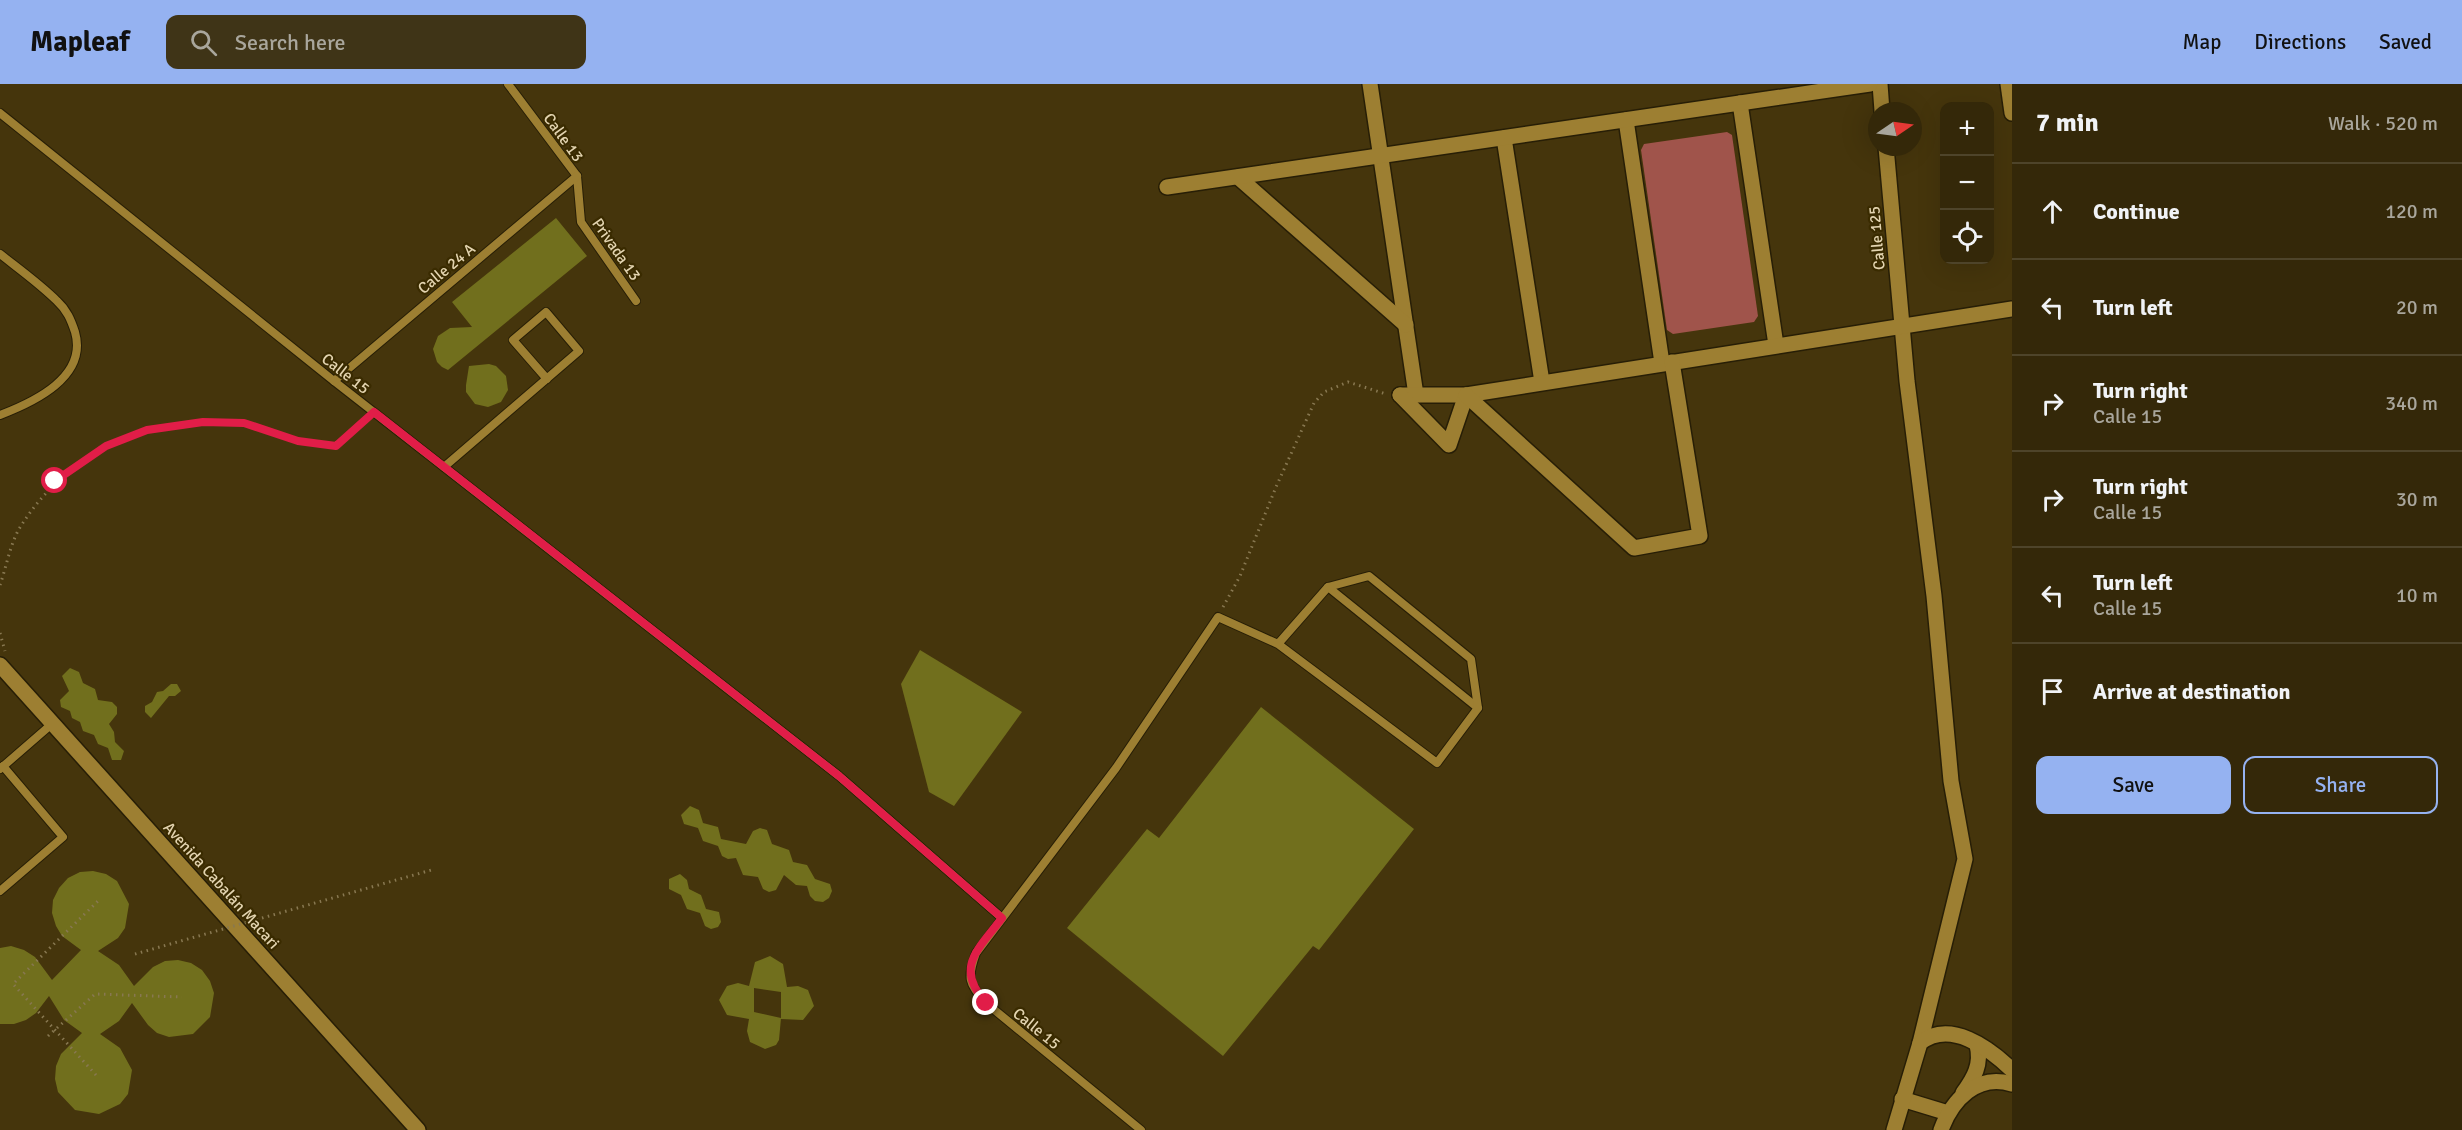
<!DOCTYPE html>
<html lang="en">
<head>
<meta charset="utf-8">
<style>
	body { margin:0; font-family:Signika,sans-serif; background:#3f3417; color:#f1f3f6 }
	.controls { position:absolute; right:18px; top:18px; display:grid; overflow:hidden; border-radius:12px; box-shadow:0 6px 24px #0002 }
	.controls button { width:54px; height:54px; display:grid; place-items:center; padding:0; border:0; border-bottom:2px solid #4e442a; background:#342809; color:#f1f3f6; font:30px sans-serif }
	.compass { position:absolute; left:1868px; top:18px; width:54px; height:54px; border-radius:50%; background:#342809; box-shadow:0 6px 24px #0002; rotate:77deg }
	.stop { position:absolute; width:18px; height:18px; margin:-14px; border:4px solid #e11d48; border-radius:50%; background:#fff }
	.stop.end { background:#e11d48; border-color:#fff; box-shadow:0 2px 6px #0008 }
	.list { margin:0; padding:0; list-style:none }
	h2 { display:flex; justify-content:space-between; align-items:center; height:78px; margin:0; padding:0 24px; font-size:26px }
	h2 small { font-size:20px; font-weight:400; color:#a9a69c }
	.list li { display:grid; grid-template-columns:39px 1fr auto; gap:18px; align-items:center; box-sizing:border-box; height:96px; padding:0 24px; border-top:2px solid #4e442a }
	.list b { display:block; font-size:22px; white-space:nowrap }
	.list p { margin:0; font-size:20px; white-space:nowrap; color:#a9a69c }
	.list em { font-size:20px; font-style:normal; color:#a9a69c }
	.actions { display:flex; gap:12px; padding:18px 24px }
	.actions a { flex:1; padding:14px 0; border:2px solid #95b2f1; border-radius:12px; text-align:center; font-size:21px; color:#95b2f1 }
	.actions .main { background:#95b2f1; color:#111 }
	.icon { flex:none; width:33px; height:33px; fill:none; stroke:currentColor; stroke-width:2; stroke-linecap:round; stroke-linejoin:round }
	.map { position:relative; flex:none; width:2012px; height:1046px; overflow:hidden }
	header { display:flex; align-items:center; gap:36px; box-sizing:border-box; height:84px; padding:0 30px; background:#95b2f1; color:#111 }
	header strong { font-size:28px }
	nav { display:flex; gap:33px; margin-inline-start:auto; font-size:21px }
	.search { width:420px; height:54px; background:#3f3417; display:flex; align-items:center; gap:15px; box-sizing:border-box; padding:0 21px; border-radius:12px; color:#a9a69c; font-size:22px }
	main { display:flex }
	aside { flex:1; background:#342809 }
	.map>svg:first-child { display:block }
	.forest { fill:#a0544b }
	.building { fill:#716f1d }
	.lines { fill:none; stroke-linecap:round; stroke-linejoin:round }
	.service-casing { stroke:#271e06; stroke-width:10 }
	.minor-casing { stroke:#271e06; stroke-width:18 }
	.path { stroke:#887851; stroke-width:3; stroke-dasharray:1.5 4.5; stroke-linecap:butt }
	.service { stroke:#9d7f32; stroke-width:8 }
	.minor { stroke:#9d7f32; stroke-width:15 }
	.path-bridge { stroke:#887851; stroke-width:3; stroke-dasharray:1.5 4.5; stroke-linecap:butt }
	.route { stroke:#e11d48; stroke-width:8 }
	.labels { text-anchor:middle; stroke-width:4.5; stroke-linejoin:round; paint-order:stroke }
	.street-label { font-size:16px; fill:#e3d4b0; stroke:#3a2b00 }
</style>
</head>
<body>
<header>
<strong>Mapleaf</strong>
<div class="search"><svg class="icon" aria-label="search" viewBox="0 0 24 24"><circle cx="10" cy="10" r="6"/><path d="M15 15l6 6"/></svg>Search here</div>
<nav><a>Map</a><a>Directions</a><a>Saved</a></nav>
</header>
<main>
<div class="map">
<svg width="2012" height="1046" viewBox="0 0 2012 1046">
	<rect width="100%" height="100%" fill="#45350c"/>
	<!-- forest -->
	<polygon class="forest" points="1727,48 1732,51 1758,232 1754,238 1673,250 1667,246 1641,66 1644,60"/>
	<!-- building -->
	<g class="building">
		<polygon points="556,134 587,172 448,286 442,283 437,278 433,265 438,252 450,244 472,243 452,218"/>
		<polygon points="489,280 496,282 506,292 508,306 501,318 488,323 475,320 466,308 466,301 469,282"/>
		<polygon points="920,566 1022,628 954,722 929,708 901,600"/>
		<polygon points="70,584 79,588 83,599 95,605 98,616 112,618 117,623 117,630 109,640 114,648 115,658 124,667 121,676 112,676 108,664 98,660 94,651 83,647 80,638 72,634 70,627 61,623 60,616 69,607 62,592"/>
		<polygon points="171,600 177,600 181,607 175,612 169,612 151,634 145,628 145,622 152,618 157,608 163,607"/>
		<polygon points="1261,623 1414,745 1319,866 1313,862 1223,972 1067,844 1147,745 1159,754"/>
		<polygon points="690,722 699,726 703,739 718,743 721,755 746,760 753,747 760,744 767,746 772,760 789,766 793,778 807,781 815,795 830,800 832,807 829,814 823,818 815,817 810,812 807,802 796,801 784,791 776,806 769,808 763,805 758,793 743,791 736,774 728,775 722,772 718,762 703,757 698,744 684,740 681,731"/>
		<polygon points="93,787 106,790 117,797 129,820 125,844 118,854 98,867 119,881 134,902 153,883 165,877 178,876 191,879 202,886 210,897 214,909 210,933 193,950 169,953 157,949 148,941 132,919 119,937 100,950 120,964 132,986 128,1010 120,1020 99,1030 75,1026 58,1008 55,995 56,982 61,970 82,949 64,936 49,912 36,929 26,936 14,940 0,940 0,864 11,862 24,866 35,873 52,896 81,866 62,852 56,842 52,829 53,816 59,804 68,794 80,788"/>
		<polygon points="680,790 687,796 689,805 701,811 706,825 719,828 721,838 718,843 711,845 705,842 700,829 687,825 681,811 669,805 669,795"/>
		<polygon points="770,872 783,880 787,903 798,902 808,906 814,922 803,936 781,935 781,908 754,904 754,928 781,934 779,956 776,961 765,965 750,958 747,947 749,935 727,931 719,916 727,902 738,899 749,902 755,878"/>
	</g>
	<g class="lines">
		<defs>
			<g id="service">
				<polyline points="508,0 577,92"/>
				<polyline points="0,29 334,297 839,692 1002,834"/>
				<polyline points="577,92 581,138 636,217"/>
				<path d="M0,170C19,185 40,200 57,217C67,226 71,236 75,248C88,293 34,318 0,331"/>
				<polyline points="334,297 577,92"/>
				<polyline points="444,383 579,267 546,228 513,256 547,295"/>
				<polyline points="1328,503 1478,624"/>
				<polyline points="0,685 53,639"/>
				<polyline points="0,807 63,753 3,682"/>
				<path d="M1141,1046L986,919C968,899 967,894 976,869L1116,684L1218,533L1278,560L1437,679L1478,624L1471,575L1369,492L1328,503L1278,560"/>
			</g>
			<g id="minor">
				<polyline points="1370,0 1416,311"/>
				<polyline points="1880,0 1882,27"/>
				<polyline points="2008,0 2012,29"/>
				<polyline points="1740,19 1776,261"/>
				<polyline points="1626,36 1662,279"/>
				<polyline points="1504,54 1542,298"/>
				<polyline points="1886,63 1907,297 1934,512 1951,697 1965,775 1920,959"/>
				<polyline points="1238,93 1406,241"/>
				<polyline points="1167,103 1870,0"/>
				<polyline points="1400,311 1466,311 2012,225"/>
				<polyline points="1400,311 1449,361 1466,311"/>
				<polyline points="1466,311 1634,464 1700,452 1672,278"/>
				<polyline points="0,581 418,1046"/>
				<path d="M1963,1009C1974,994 1982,980 1977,961"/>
				<polyline points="1902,1015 1948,1029"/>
				<path d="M1894,1046L1920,959C1950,935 1989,964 2012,986"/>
				<path d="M1941,1046C1952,1016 1977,989 2012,1000"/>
			</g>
		</defs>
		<!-- service casing -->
		<use href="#service" class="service-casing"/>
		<!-- minor casing -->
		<use href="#minor" class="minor-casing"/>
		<!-- path -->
		<g class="path">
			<path d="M0,501C6,484 10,461 19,445C66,368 153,328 243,339C260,341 278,351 295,356C308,360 322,360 336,362L366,336"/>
			<polyline points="1223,523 1240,492 1276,403 1314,319 1324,308 1348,298 1386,310"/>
			<polyline points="0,549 5,567"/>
			<polyline points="48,952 95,910 182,913"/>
			<polyline points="96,991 13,900 98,817"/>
		</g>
		<!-- service -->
		<use href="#service" class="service"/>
		<!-- minor -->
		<use href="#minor" class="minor"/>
		<!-- path-bridge -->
		<polyline class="path-bridge" points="135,870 435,785"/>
	</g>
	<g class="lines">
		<!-- route -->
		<path class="route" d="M55,397L106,362L147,346L203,338L244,339L298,357L336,362L374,328L839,692L1002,834C978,866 954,883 986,919"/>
	</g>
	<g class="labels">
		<!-- street labels -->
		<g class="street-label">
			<text transform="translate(564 53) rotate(54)" y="6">Calle 13</text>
			<text transform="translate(1876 154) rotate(-95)" y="6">Calle 125</text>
			<text transform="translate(617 165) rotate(55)" y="6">Privada 13</text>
			<text transform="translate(446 184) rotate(-40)" y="6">Calle 24 A</text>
			<text transform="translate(346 289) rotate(38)" y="6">Calle 15</text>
			<text transform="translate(222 801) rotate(48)" y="6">Avenida Cabalán Macari</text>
			<text transform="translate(1037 944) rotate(39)" y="6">Calle 15</text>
		</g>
	</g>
</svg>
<div class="controls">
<button>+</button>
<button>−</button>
<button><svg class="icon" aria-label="locate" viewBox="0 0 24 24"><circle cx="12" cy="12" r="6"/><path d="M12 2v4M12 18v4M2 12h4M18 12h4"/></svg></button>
</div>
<svg class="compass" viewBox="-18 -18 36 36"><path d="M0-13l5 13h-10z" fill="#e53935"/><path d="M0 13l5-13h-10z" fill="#a9a69c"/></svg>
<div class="stop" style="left:55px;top:397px"></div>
<div class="stop end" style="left:986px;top:919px"></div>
</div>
<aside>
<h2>7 min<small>Walk · 520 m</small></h2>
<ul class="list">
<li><svg class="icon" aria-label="ahead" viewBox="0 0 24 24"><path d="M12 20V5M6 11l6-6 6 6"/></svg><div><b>Continue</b></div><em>120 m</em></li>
<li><svg class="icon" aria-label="left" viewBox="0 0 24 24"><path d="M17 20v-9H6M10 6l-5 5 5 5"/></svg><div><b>Turn left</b></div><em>20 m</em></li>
<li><svg class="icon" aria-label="right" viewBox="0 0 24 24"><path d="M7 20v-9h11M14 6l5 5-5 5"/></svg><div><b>Turn right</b><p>Calle 15</p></div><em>340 m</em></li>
<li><svg class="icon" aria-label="right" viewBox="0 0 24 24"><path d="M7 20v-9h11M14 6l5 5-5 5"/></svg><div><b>Turn right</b><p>Calle 15</p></div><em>30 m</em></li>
<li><svg class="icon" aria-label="left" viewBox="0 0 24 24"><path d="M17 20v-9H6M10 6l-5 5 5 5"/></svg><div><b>Turn left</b><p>Calle 15</p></div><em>10 m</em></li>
<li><svg class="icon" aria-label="arrive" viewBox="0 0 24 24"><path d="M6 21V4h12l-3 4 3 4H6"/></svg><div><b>Arrive at destination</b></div></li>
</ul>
<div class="actions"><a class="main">Save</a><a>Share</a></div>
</aside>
</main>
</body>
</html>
